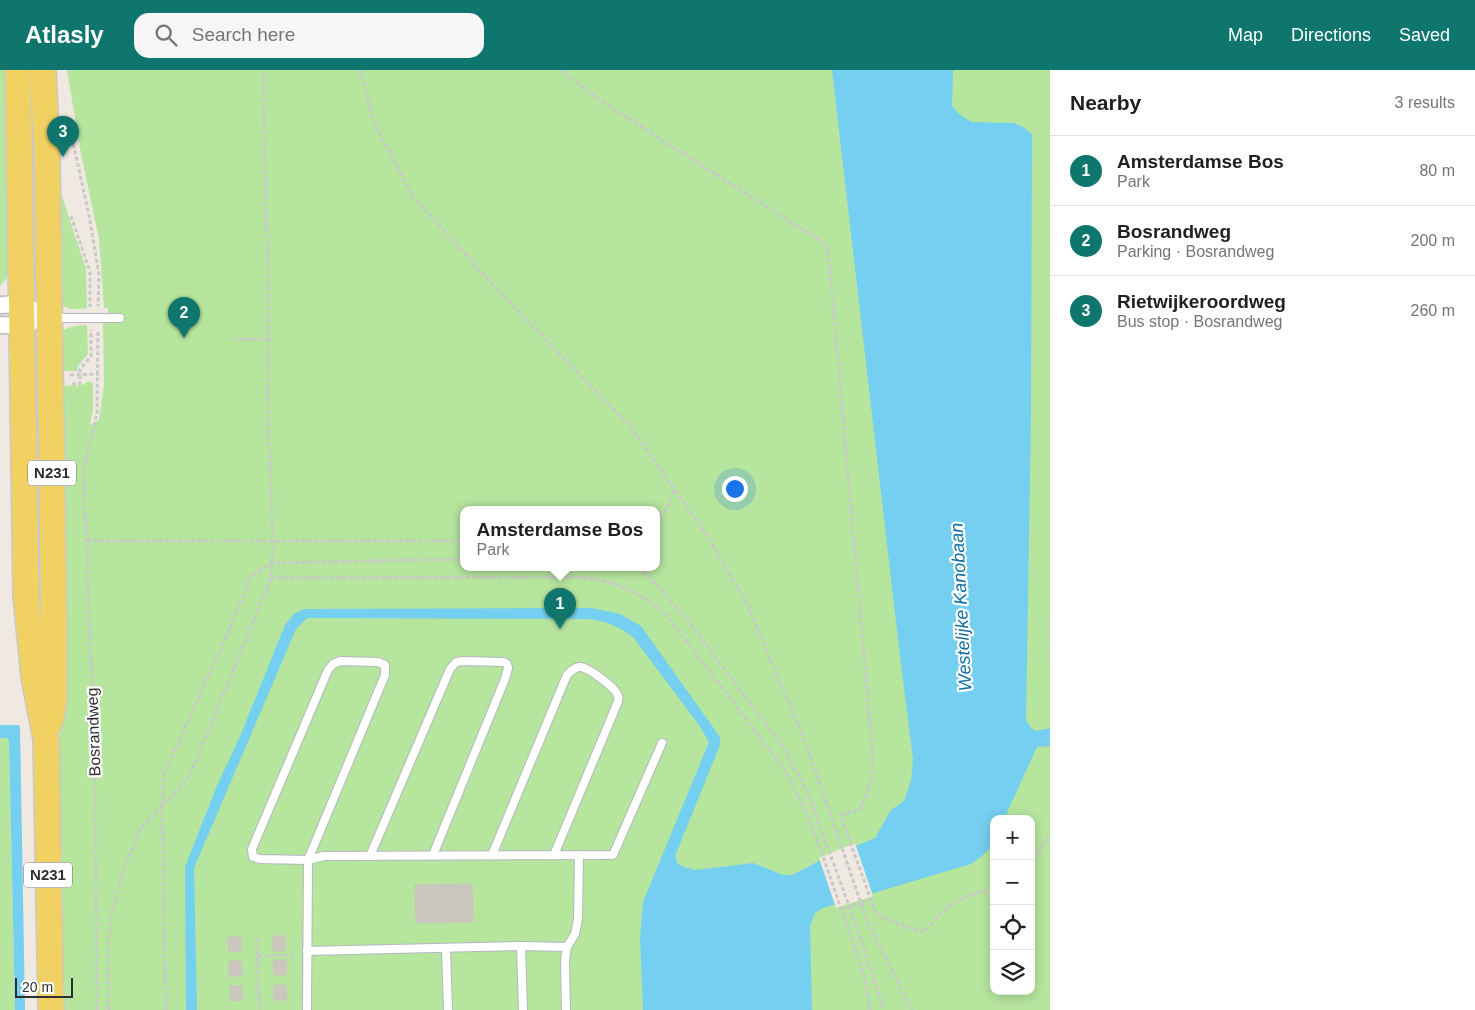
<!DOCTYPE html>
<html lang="en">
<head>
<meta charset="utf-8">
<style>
	body { margin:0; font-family:Helvetica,sans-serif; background:#f6f6f6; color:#202124 }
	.controls { position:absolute; right:15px; bottom:15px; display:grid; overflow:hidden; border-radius:10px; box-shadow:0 2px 12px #0003 }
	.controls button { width:45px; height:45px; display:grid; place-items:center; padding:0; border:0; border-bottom:1px solid #e0e0e0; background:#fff; color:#202124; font:25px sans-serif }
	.scale { position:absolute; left:15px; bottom:12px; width:58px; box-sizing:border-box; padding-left:5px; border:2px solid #2e2e2e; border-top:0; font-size:14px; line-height:18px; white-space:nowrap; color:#2e2e2e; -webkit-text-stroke:4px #fff; paint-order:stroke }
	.you { position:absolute; left:734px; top:418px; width:18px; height:18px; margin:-12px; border:4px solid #fff; border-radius:50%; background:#1a73e8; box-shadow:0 0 0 8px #1a73e833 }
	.badge { display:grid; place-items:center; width:32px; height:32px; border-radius:50%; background:#0f766e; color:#fff; font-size:16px; font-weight:700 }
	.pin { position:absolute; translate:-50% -41px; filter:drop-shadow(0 1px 2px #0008) }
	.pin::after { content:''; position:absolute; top:26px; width:18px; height:15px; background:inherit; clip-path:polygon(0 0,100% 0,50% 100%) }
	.popup { position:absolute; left:460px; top:436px; width:200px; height:65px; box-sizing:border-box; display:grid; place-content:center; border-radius:10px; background:#fff; filter:drop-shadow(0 1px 4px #0005); font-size:16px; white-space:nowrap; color:#757577 }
	.popup b { font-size:19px; color:#202124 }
	.popup::after { content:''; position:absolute; left:50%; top:100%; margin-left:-10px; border:10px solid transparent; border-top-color:#fff }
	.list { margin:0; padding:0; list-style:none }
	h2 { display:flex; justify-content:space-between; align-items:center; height:65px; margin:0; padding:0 20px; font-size:21px }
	h2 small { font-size:16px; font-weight:400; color:#757577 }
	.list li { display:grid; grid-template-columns:32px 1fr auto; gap:15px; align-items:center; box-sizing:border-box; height:70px; padding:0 20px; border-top:1px solid #e0e0e0 }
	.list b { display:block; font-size:19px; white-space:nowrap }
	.list p { margin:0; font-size:16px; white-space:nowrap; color:#757577 }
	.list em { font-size:16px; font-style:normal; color:#757577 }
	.icon { flex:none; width:28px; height:28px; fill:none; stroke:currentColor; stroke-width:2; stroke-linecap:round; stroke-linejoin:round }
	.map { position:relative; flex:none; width:1050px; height:940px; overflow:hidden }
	header { display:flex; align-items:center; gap:30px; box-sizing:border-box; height:70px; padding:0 25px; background:#0f766e; color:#fff }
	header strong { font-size:24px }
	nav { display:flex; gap:28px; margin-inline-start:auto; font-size:18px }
	.search { width:350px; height:45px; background:#f6f6f6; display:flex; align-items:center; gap:12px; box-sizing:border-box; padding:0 18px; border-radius:15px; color:#757577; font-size:19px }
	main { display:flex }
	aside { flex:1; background:#fff }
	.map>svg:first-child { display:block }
	.green { fill:#b6e59e; fill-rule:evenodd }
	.water { fill:#75cff0 }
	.pier { fill:#efe9e1 }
	.building { fill:#cbc7bf; stroke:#cbc5ba }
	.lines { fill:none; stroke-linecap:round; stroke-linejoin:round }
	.service-casing { stroke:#b4b7c1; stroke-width:10 }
	.minor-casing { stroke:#b4b7c1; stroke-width:19 }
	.primary-casing { stroke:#c9c9c9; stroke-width:28 }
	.path { stroke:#c9c9c9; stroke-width:3; stroke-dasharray:4 2.5; stroke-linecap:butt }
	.service { stroke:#fff; stroke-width:8 }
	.minor { stroke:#fff; stroke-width:16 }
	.primary { stroke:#f2d163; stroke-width:25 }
	.labels { text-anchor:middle; stroke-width:4.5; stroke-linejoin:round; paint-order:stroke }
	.shield { fill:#fff; stroke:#6d6d6d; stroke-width:1 }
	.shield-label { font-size:15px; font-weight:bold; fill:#2e2e2e }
	.street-label { font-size:16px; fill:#2e2e2e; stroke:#fff }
	.water-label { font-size:18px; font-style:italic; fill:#0d6fa3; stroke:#fff }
</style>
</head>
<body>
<header>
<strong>Atlasly</strong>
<div class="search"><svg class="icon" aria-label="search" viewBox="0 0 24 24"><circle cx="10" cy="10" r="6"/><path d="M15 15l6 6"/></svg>Search here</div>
<nav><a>Map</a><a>Directions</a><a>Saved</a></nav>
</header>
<main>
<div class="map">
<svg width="1050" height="940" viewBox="0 0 1050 940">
	<rect width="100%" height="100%" fill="#efe9e1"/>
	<!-- green -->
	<g class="green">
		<polygon points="0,0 9,0 12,202 0,216"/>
		<path d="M67,0H1050V940H62L59,684L62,605L57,316L83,315L89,311L93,313V340L90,355L99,350L104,314L103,253L107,252L108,238H104L99,169L81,84ZM464,440H656V498H464ZM994,749H1031V921H994Z"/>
		<path d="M62,126L86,199L87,238C71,240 61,241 56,224Z"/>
		<path d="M87,255L88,284L78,296L77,301H58C57,272 50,256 87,255Z"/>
		<polygon points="0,668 7,668 9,671 15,940 0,940"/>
	</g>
	<!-- water -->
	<g class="water">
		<path d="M832,0H953L952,36L959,44L971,52L1014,53L1023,57L1032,64L1031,347L1026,650L1031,658L1036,661L1050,658V676L1037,677L1004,749H994C994,775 993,779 971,794L823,838L815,843L810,856L812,940H643L640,868L643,832L709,672L699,655L633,567C618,556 604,550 586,549L307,548L296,559L194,798L197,940H186L185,797L216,718L241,664L285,555L294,544L304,539L592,538L620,544L641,556L720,667V675L675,786L678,794L684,797L696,800L753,793L783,805H792L819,791L875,768L891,740L904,731L911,711L913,689L900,586Z"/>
		<polygon points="0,655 18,655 20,657 25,940 15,940 9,671 7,668 0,668"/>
	</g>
	<!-- pier -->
	<polygon class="pier" points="855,773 873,826 836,838 819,788"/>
	<!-- building -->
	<g class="building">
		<polygon points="472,814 473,852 416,853 415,815"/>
		<rect x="273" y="866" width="12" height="15"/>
		<polygon points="228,867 241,867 241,881 229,882"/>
		<polygon points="273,890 286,890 286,905 274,905"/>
		<polygon points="229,891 241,891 242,906 229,906"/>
		<polygon points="274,915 286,915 287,930 274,930"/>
		<polygon points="230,916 242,916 242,930 230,931"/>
	</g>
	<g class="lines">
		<defs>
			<g id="service">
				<polyline points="52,248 120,248"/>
				<path d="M492,785L567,605C570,602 574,597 580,597C588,597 616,618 618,626C619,627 618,632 617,634L554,785"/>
				<polyline points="370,786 450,599 456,592 464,591 504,592 507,594 508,598 505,609 433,785"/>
				<polyline points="521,876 523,940"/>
				<polyline points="446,878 448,940"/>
				<polyline points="307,881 521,876 567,877"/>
				<polyline points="307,940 308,790 385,605 385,595 378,592 340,591 333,594 328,600 252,779 253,787 260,789 308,790 324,786 613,785 662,673"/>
				<polyline points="566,940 565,890 567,877 575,864 578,849 579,785"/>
			</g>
			<g id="minor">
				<polyline points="0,235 21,234 49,248"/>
				<polyline points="0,255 22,256 30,253"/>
			</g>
			<g id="primary">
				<polyline points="18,0 26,526 34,607 46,669 51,940"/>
				<polyline points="43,0 47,85 54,558 54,631 50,652"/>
			</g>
		</defs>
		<!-- service casing -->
		<use href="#service" class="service-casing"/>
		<!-- minor casing -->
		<use href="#minor" class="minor-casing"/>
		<!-- primary casing -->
		<use href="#primary" class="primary-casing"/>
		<!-- path -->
		<g class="path">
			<polyline points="360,0 374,53 413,127 507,230 629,355 706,464 747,534 807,676 866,848 912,940"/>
			<path d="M560,0L601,31L819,170L826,176L829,189L873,687C872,709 870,721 859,740L841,744L843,752L876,844L898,854L922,862C932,856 936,848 944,840C959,827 975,824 994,818"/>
			<polyline points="69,55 89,145 99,205 98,236"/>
			<polyline points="71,146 90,202 90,237"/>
			<polyline points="233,269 269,269"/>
			<polyline points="70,305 99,304"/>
			<polyline points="72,314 80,314 80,299 91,286 91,260"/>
			<polyline points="656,453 664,444 674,420"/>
			<polyline points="87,471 464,471"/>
			<polyline points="638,498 650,507 688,551 782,675 808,723 861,869 884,940"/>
			<path d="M271,508L582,507C618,512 643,523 669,548L783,698C809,741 824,789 840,836C852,870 867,905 870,940"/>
			<polyline points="1050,546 1050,595"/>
			<polyline points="1031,793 1050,765"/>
			<polyline points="841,839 871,830"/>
			<polyline points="257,868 259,940"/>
			<polyline points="258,886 294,885"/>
			<polyline points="97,940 95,702 84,408 86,388 97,343 98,260"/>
			<polyline points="109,940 108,877 111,846 122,804 140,760 162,735 180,719 191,703 271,508 273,472 267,320 269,269 263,0"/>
			<polyline points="166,940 162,735 164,704 224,572 251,506 272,493 464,489"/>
		</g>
		<!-- service -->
		<use href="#service" class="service"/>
		<!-- minor -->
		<use href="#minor" class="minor"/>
		<!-- primary -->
		<use href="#primary" class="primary"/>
	</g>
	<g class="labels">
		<!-- shield labels -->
		<g class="shield">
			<rect x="28" y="390.5" width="48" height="25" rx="4"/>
			<rect x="24" y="792.5" width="48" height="25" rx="4"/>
		</g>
		<g class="shield-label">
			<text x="52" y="408">N231</text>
			<text x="48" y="810">N231</text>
		</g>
		<!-- street labels -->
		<g class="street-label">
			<text transform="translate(93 662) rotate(-92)" y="6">Bosrandweg</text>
		</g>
		<!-- water labels -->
		<g class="water-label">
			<text transform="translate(961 537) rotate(-93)" y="6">Westelijke Kanobaan</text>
		</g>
	</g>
</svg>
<div class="controls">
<button>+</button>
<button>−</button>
<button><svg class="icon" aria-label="locate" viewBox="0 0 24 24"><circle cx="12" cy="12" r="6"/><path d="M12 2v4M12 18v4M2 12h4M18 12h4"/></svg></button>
<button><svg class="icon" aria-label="layers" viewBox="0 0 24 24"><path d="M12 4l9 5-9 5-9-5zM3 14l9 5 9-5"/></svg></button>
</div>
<div class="scale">20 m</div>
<div class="you"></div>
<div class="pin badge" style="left:560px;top:559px">1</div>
<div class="popup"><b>Amsterdamse Bos</b>Park</div>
<div class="pin badge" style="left:184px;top:268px">2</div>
<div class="pin badge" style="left:63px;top:87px">3</div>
</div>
<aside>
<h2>Nearby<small>3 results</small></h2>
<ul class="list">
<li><span class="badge">1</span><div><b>Amsterdamse Bos</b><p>Park</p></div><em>80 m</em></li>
<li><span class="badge">2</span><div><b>Bosrandweg</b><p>Parking · Bosrandweg</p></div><em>200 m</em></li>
<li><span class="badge">3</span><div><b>Rietwijkeroordweg</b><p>Bus stop · Bosrandweg</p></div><em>260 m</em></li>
</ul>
</aside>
</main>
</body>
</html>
